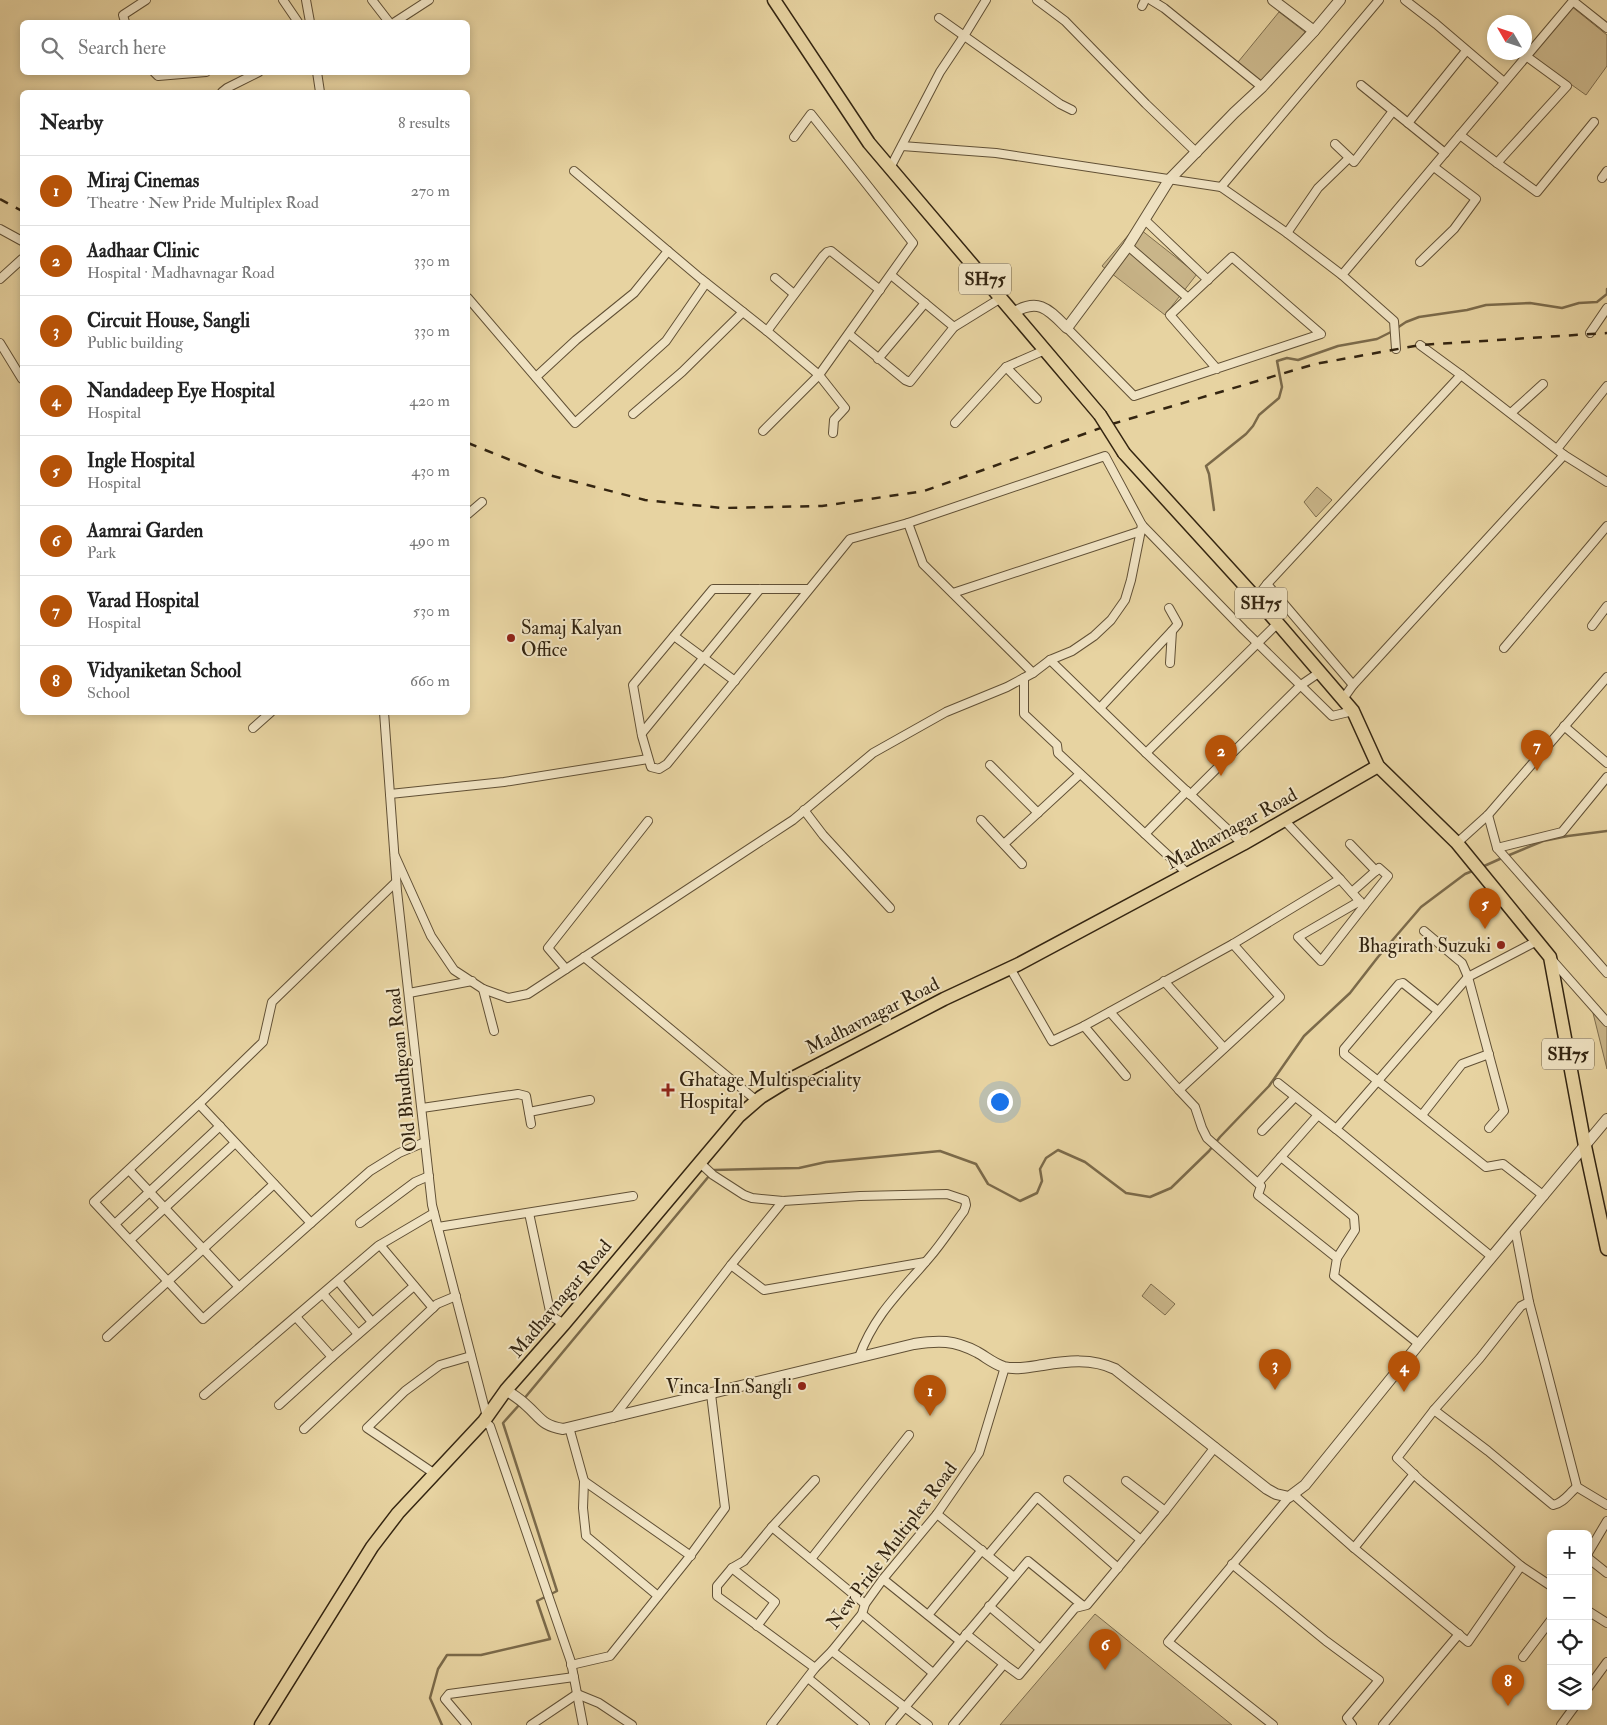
<!DOCTYPE html>
<html lang="en">
<head>
<meta charset="utf-8">
<style>
	body { margin:0; font-family:"IM FELL Double Pica",serif; background:#f6f6f6; color:#222 }
	.controls { position:absolute; right:15px; bottom:15px; display:grid; overflow:hidden; border-radius:8px; box-shadow:0 2px 8px #0003 }
	.controls button { width:45px; height:45px; display:grid; place-items:center; padding:0; border:0; border-bottom:1px solid #e0e0e0; background:#fff; color:#222; font:25px sans-serif }
	.compass { position:absolute; left:1487px; top:15px; width:45px; height:45px; border-radius:50%; background:#fff; box-shadow:0 2px 8px #0003; rotate:309deg }
	.you { position:absolute; left:999px; top:1101px; width:18px; height:18px; margin:-12px; border:4px solid #fff; border-radius:50%; background:#1a73e8; box-shadow:0 0 0 8px #1a73e833 }
	.badge { display:grid; place-items:center; width:32px; height:32px; border-radius:50%; background:#b45309; color:#fff; font-size:16px; font-weight:700 }
	.pin { position:absolute; translate:-50% -41px; filter:drop-shadow(0 1px 2px #0008) }
	.pin::after { content:''; position:absolute; top:26px; width:18px; height:15px; background:inherit; clip-path:polygon(0 0,100% 0,50% 100%) }
	.list { margin:0; padding:0; list-style:none }
	h2 { display:flex; justify-content:space-between; align-items:center; height:65px; margin:0; padding:0 20px; font-size:21px }
	h2 small { font-size:16px; font-weight:400; color:#767676 }
	.list li { display:grid; grid-template-columns:32px 1fr auto; gap:15px; align-items:center; box-sizing:border-box; height:70px; padding:0 20px; border-top:1px solid #e0e0e0 }
	.list b { display:block; font-size:19px; white-space:nowrap }
	.list p { margin:0; font-size:16px; white-space:nowrap; color:#767676 }
	.list em { font-size:16px; font-style:normal; color:#767676 }
	.icon { flex:none; width:28px; height:28px; fill:none; stroke:currentColor; stroke-width:2; stroke-linecap:round; stroke-linejoin:round }
	.map { position:relative; flex:none; width:1607px; height:1725px; overflow:hidden }
	.search { position:absolute; background:#fff; box-shadow:0 2px 8px #0003; left:20px; top:20px; width:450px; height:55px; display:flex; align-items:center; gap:12px; box-sizing:border-box; padding:0 18px; border-radius:8px; color:#767676; font-size:19px }
	.panel { position:absolute; background:#fff; box-shadow:0 2px 8px #0003; left:20px; top:90px; width:450px; height:625px; border-radius:8px }
	.map>svg:first-child { display:block }
	.green { fill:#c9b589; stroke:#7e6d4d }
	.lines { fill:none; stroke-linecap:round; stroke-linejoin:round }
	.stream { stroke:#7b6a4a; stroke-width:2.5 }
	.minor-casing { stroke:#615035; stroke-width:10 }
	.tertiary-casing { stroke:#615035; stroke-width:12 }
	.primary-casing { stroke:#342511; stroke-width:15 }
	.minor { stroke:#efe2c2; stroke-width:8 }
	.tertiary { stroke:#efe2c2; stroke-width:10 }
	.primary { stroke:#e7d3a1; stroke-width:12 }
	.rail { stroke:#342511; stroke-width:2.5; stroke-dasharray:9 9; stroke-linecap:butt }
	.primary-bridge-casing { stroke:#342511; stroke-width:15; stroke-linecap:butt }
	.primary-bridge { stroke:#e7d3a1; stroke-width:12 }
	.poi-dot { fill:#8f2418; stroke:#efe2c2; stroke-width:2 }
	.labels { text-anchor:middle; stroke-width:4; stroke-linejoin:round; paint-order:stroke }
	.shield { fill:#efe2c2; stroke:#6c5e46; stroke-width:1 }
	.shield-label { font-size:18px; font-weight:bold; fill:#342511 }
	.poi-label { font-size:19px; fill:#342511; stroke:#efe2c2; text-anchor:start }
	.street-label { font-size:19px; fill:#342511; stroke:#efe2c2 }
</style>
</head>
<body>
<div class="map">
<svg width="1607" height="1725" viewBox="0 0 1607 1725">
	<rect width="100%" height="100%" fill="#e7d3a1"/>
	<filter id="stains"><feTurbulence type="fractalNoise" baseFrequency=".004" numOctaves="4"/><feColorMatrix values="0 0 0 0 .2 0 0 0 0 .09 0 0 0 0 .02 0 0 0 .5 -.17"/></filter>
	<radialGradient id="worn" r=".72"><stop offset=".6" stop-color="#630" stop-opacity="0"/><stop offset="1" stop-color="#630" stop-opacity=".3"/></radialGradient>
	<!-- green -->
	<g class="green">
		<polygon points="1571,6 1607,35 1607,66 1586,95 1530,55"/>
		<polygon points="1279,12 1305,32 1259,87 1234,67"/>
		<polygon points="1136,226 1197,274 1165,315 1102,266"/>
		<polygon points="1317,487 1332,500 1316,517 1304,502"/>
		<polygon points="1591,1005 1607,1018 1607,1069"/>
		<polygon points="1151,1284 1175,1304 1165,1315 1142,1296"/>
		<polygon points="1095,1614 1232,1725 1000,1725"/>
	</g>
	<g class="lines">
		<!-- stream -->
		<g class="stream">
			<polyline points="1214,510 1209,474 1206,466 1246,434 1253,426 1259,415 1279,398 1282,387 1277,361 1287,358 1298,360 1338,346 1377,339 1391,332 1406,322 1419,317 1467,310 1486,305 1530,303 1562,308 1579,303 1597,302 1607,294 1607,289"/>
			<polyline points="1507,856 1543,841 1568,836 1607,831"/>
			<polyline points="1482,867 1502,858"/>
			<polyline points="523,1400 714,1170 799,1168 826,1162 940,1151 976,1164 988,1184 1020,1201 1037,1193 1042,1181 1040,1169 1046,1158 1058,1150 1085,1162 1126,1193 1150,1197 1171,1188 1209,1151 1220,1137 1269,1086 1304,1036 1350,993 1378,957 1421,907 1465,874 1475,870"/>
			<polyline points="442,1725 430,1698 438,1669 447,1655 481,1655 550,1639 537,1601 557,1591 503,1423 520,1404"/>
		</g>
		<defs>
			<g id="minor">
				<polyline points="283,0 298,22"/>
				<polyline points="306,0 310,22"/>
				<polyline points="372,0 389,22"/>
				<polyline points="1037,0 1065,21 1146,104 1197,153"/>
				<polyline points="1151,0 1164,8 1262,87"/>
				<polyline points="1405,0 1436,24 1504,82"/>
				<polyline points="1142,6 1145,0"/>
				<polyline points="939,18 1060,104 1072,110"/>
				<polyline points="125,22 123,15 146,0"/>
				<polyline points="395,22 429,0"/>
				<polyline points="1526,56 1567,86 1497,163 1537,192 1594,122"/>
				<polyline points="154,72 158,76 206,72"/>
				<polyline points="317,72 320,92"/>
				<polyline points="1361,85 1408,123"/>
				<polyline points="222,92 227,88 259,72"/>
				<polyline points="1460,135 1497,163"/>
				<polyline points="794,137 811,114 913,243 819,375 845,408 834,420 833,433"/>
				<polyline points="1335,144 1354,162 1393,111"/>
				<polyline points="902,146 996,153 1221,187 1287,233 1342,275"/>
				<polyline points="1445,153 1408,123 1466,51"/>
				<polyline points="890,168 940,72 964,36 986,0"/>
				<polyline points="574,171 668,251"/>
				<polyline points="1602,178 1607,171"/>
				<polyline points="1221,187 1379,0"/>
				<polyline points="1145,220 1208,280"/>
				<polyline points="0,229 22,241"/>
				<polyline points="1287,233 1318,188 1349,158"/>
				<polyline points="1128,246 1188,298"/>
				<polyline points="1420,262 1454,229 1476,199 1434,167"/>
				<polyline points="891,275 954,327"/>
				<polyline points="775,278 794,294"/>
				<polyline points="0,279 22,259"/>
				<polyline points="468,298 575,423 666,341 706,283"/>
				<polyline points="1067,328 1134,396 1321,334 1232,257 1170,315 1217,369"/>
				<polyline points="1590,333 1607,308"/>
				<polyline points="849,334 905,380 910,382 954,327 1001,298"/>
				<polyline points="0,343 22,379"/>
				<polyline points="1420,345 1461,375"/>
				<polyline points="1396,349 1394,321 1342,275 1573,1 1607,28"/>
				<polyline points="878,359 925,303"/>
				<polyline points="536,377 576,340 634,293 668,251 700,278 767,331"/>
				<polyline points="1037,399 1006,367 1045,350"/>
				<polyline points="1511,413 1543,384"/>
				<polyline points="633,414 682,372 743,312"/>
				<polyline points="955,423 1006,367"/>
				<polyline points="763,431 819,375 767,331 823,256 827,252 831,251 880,290"/>
				<polyline points="1557,449 1607,386"/>
				<polyline points="468,514 482,502"/>
				<polyline points="908,523 923,564 1033,673"/>
				<polyline points="1267,584 1353,685"/>
				<polyline points="809,589 713,589 633,685 642,736 651,767 659,769 667,764 794,608 850,539 908,523 1105,456 1142,525 1244,630 1332,716 1353,711"/>
				<polyline points="953,593 1141,531"/>
				<polyline points="1256,598 1267,584 1461,375 1564,455 1607,482"/>
				<polyline points="1169,608 1178,624 1172,631"/>
				<polyline points="1592,626 1607,606"/>
				<polyline points="674,636 735,681"/>
				<polyline points="1504,648 1607,526"/>
				<polyline points="1050,660 1146,753 1243,844"/>
				<polyline points="1024,678 1024,714 1057,745 1058,753 1187,873"/>
				<polyline points="1343,699 1353,685 1564,455"/>
				<polyline points="1100,708 1172,631 1170,663"/>
				<polyline points="384,712 397,891 432,1205 487,1417"/>
				<polyline points="1564,726 1607,763"/>
				<polyline points="253,728 271,712"/>
				<polyline points="642,733 760,589"/>
				<polyline points="1146,753 1278,623"/>
				<polyline points="990,765 1038,813"/>
				<polyline points="390,794 504,782 648,759"/>
				<polyline points="1190,795 1301,685 1320,672"/>
				<polyline points="804,810 823,835 890,908"/>
				<polyline points="1488,815 1497,848 1607,973"/>
				<polyline points="981,820 1022,864"/>
				<polyline points="1145,834 1187,791"/>
				<polyline points="1457,843 1488,815 1607,677"/>
				<polyline points="1004,844 1080,774"/>
				<polyline points="1350,844 1376,871"/>
				<polyline points="1497,848 1562,832 1607,777"/>
				<polyline points="395,856 431,936 454,970 483,989 508,998 528,994 793,820 873,753 946,712 1007,687 1033,673 1050,660 1072,651 1094,636 1111,620 1125,600 1131,580 1142,525"/>
				<polyline points="1340,879 1364,906 1321,961 1298,937 1360,901"/>
				<polyline points="1352,892 1379,868 1388,876 1364,906"/>
				<polyline points="1424,931 1462,963 1468,977 1504,1111 1489,1128"/>
				<polyline points="584,957 757,1101"/>
				<polyline points="1553,961 1607,1022"/>
				<polyline points="1010,968 1052,1041 1084,1026 1233,944 1340,879 1284,820"/>
				<polyline points="566,969 548,948 648,821"/>
				<polyline points="1164,981 1224,1048"/>
				<polyline points="483,989 494,1031"/>
				<polyline points="409,993 472,981"/>
				<polyline points="1438,1011 1403,983 1399,984 1344,1049 1344,1054 1486,1167 1503,1164 1544,1196"/>
				<polyline points="1110,1012 1179,1090 1280,997 1233,944"/>
				<polyline points="1084,1026 1126,1076"/>
				<polyline points="1278,1083 1336,1129"/>
				<polyline points="1179,1090 1195,1107 1202,1128 1207,1138 1261,1186 1258,1195 1337,1258 1334,1276 1419,1344"/>
				<polygon points="199,1104 311,1223 203,1319 94,1202"/>
				<polyline points="199,1104 263,1042 272,1002 396,882"/>
				<polyline points="422,1108 518,1094 526,1096 531,1124"/>
				<polyline points="529,1112 590,1100"/>
				<polyline points="1422,1115 1462,1064 1489,1054"/>
				<polyline points="1262,1131 1295,1097"/>
				<polyline points="1281,1157 1354,1217 1355,1230 1337,1258"/>
				<path d="M699,1162L713,1175L744,1195L752,1198L783,1201L860,1196L947,1194L965,1200L966,1205L964,1211C952,1227 942,1243 929,1258C901,1291 874,1315 859,1357"/>
				<polyline points="129,1170 239,1287"/>
				<polyline points="1258,1183 1318,1115"/>
				<polyline points="529,1213 551,1316 564,1324"/>
				<polyline points="311,1223 370,1171 399,1153 425,1142"/>
				<polyline points="360,1223 415,1182 429,1176"/>
				<polyline points="115,1224 220,1126"/>
				<polyline points="438,1227 633,1196"/>
				<polyline points="1515,1229 1529,1302 1577,1487 1607,1505"/>
				<polyline points="130,1240 235,1143"/>
				<polyline points="380,1245 433,1308"/>
				<polyline points="1492,1257 1336,1129 1468,977 1537,941"/>
				<polyline points="731,1265 764,1290 925,1262"/>
				<polyline points="338,1281 372,1322"/>
				<polyline points="323,1294 358,1334"/>
				<polyline points="107,1337 274,1184"/>
				<polyline points="332,1357 414,1286"/>
				<polyline points="204,1395 378,1246 434,1213"/>
				<polyline points="279,1405 332,1357 296,1317"/>
				<path d="M1434,1410L1488,1451L1553,1505C1564,1503 1569,1493 1577,1487"/>
				<polyline points="613,1418 731,1265 783,1201"/>
				<polyline points="484,1421 490,1426 571,1662 583,1725"/>
				<polyline points="569,1427 584,1481 691,1556"/>
				<polyline points="304,1429 437,1304 456,1296"/>
				<polyline points="435,1474 367,1428 405,1391 440,1365 471,1356"/>
				<polyline points="1068,1480 1141,1540"/>
				<polyline points="584,1481 583,1508 586,1536 658,1596"/>
				<polyline points="1126,1481 1165,1511"/>
				<polyline points="1294,1495 1354,1548 1468,1642 1521,1566 1551,1586"/>
				<polyline points="937,1514 1014,1577"/>
				<polyline points="772,1527 815,1480"/>
				<polyline points="1354,1548 1414,1474"/>
				<polyline points="1588,1553 1607,1521"/>
				<polyline points="988,1555 1037,1497 1118,1568"/>
				<polyline points="1588,1558 1607,1573"/>
				<polyline points="811,1559 909,1435"/>
				<polyline points="1232,1564 1326,1641 1379,1680 1347,1718 1352,1725"/>
				<polyline points="1521,1566 1420,1480 1397,1458 1434,1410 1480,1358 1521,1306 1529,1302"/>
				<polyline points="732,1568 775,1602 757,1626"/>
				<polyline points="883,1579 960,1641"/>
				<polyline points="989,1606 1040,1649"/>
				<polyline points="1588,1611 1607,1623"/>
				<polyline points="862,1614 933,1673"/>
				<polyline points="928,1615 982,1550"/>
				<polyline points="832,1651 928,1725"/>
				<polyline points="1523,1657 1551,1620"/>
				<polyline points="1004,1664 1019,1675 1075,1608 1087,1605 1165,1511 1215,1447"/>
				<polyline points="571,1665 610,1656 687,1560 725,1508 711,1394"/>
				<polyline points="815,1668 717,1596 717,1586 732,1568 744,1561 772,1527 865,1604"/>
				<polyline points="808,1678 865,1725"/>
				<polyline points="1588,1688 1607,1662"/>
				<polyline points="467,1725 445,1699 449,1694 574,1677"/>
				<polyline points="531,1725 577,1694 599,1703 632,1725"/>
				<polyline points="771,1725 815,1668 832,1651 862,1614 865,1604 883,1579 937,1514 979,1453 1005,1367"/>
				<polyline points="890,1725 1028,1561 1082,1605"/>
				<polyline points="953,1725 1004,1664 966,1634"/>
				<polyline points="1273,1725 1168,1642 1289,1497"/>
				<polyline points="1383,1725 1459,1634"/>
				<polyline points="1561,1725 1575,1706"/>
			</g>
			<g id="tertiary">
				<polyline points="1273,0 1314,31"/>
				<path d="M1013,313C1039,297 1049,310 1067,328L1128,246L1169,180L1234,113L1262,87L1314,31L1340,0"/>
				<path d="M506,1390C513,1395 520,1399 526,1405C541,1418 541,1425 563,1429L914,1344C939,1340 954,1340 977,1352C986,1357 994,1364 1004,1367C1017,1370 1030,1367 1043,1365C1067,1361 1092,1358 1115,1369L1267,1489L1276,1494L1289,1497L1305,1485L1419,1344L1607,1119"/>
			</g>
			<g id="primary">
				<polyline points="774,0 869,143 1100,415"/>
				<polyline points="1124,453 1256,598 1353,711 1378,766 1457,843 1550,957 1585,1146 1607,1249"/>
				<polyline points="261,1725 372,1547 398,1513 484,1421 506,1390 564,1324 739,1116 761,1097 787,1081 944,999 1019,964 1243,844 1378,766"/>
			</g>
		</defs>
		<!-- minor casing -->
		<use href="#minor" class="minor-casing"/>
		<!-- tertiary casing -->
		<use href="#tertiary" class="tertiary-casing"/>
		<!-- primary casing -->
		<use href="#primary" class="primary-casing"/>
		<!-- minor -->
		<use href="#minor" class="minor"/>
		<!-- tertiary -->
		<use href="#tertiary" class="tertiary"/>
		<!-- primary -->
		<use href="#primary" class="primary"/>
		<!-- rail -->
		<g class="rail">
			<polyline points="0,199 22,211"/>
			<polyline points="468,443 545,474 645,500 722,508 822,506 924,491 1112,424 1315,364 1420,345 1607,333"/>
		</g>
		<defs>
			<polyline id="primary-bridge" points="1100,415 1124,453"/>
		</defs>
		<!-- primary-bridge casing -->
		<use href="#primary-bridge" class="primary-bridge-casing"/>
		<!-- primary-bridge -->
		<use href="#primary-bridge" class="primary-bridge"/>
	</g>
	<!-- markers -->
	<g class="poi-dot">
		<circle cx="511" cy="638" r="5"/>
		<circle cx="1501" cy="945" r="5"/>
		<path d="M665.5 1082.5h5v5h5v5h-5v5h-5v-5h-5v-5h5z"/>
		<circle cx="802" cy="1386" r="5"/>
	</g>
	<g class="labels">
		<!-- shield labels -->
		<g class="shield">
			<rect x="959" y="263.5" width="52" height="31" rx="4"/>
			<rect x="1235" y="587.5" width="52" height="31" rx="4"/>
			<rect x="1542" y="1038.5" width="52" height="31" rx="4"/>
		</g>
		<g class="shield-label">
			<text x="985" y="285">SH75</text>
			<text x="1261" y="609">SH75</text>
			<text x="1568" y="1060">SH75</text>
		</g>
		<!-- poi labels -->
		<g class="poi-label">
			<text x="521" y="634">Samaj Kalyan<tspan x="521" dy="22">Office</tspan></text>
			<text x="1491" y="952" text-anchor="end">Bhagirath Suzuki</text>
			<text x="679" y="1086">Ghatage Multispeciality<tspan x="679" dy="22">Hospital</tspan></text>
			<text x="792" y="1393" text-anchor="end">Vinca Inn Sangli</text>
		</g>
		<!-- street labels -->
		<g class="street-label">
			<text transform="translate(1231 828) rotate(-29)" y="7">Madhavnagar Road</text>
			<text transform="translate(872 1015) rotate(-27)" y="7">Madhavnagar Road</text>
			<text transform="translate(401 1070) rotate(-96)" y="7">Old Bhudhgoan Road</text>
			<text transform="translate(560 1298) rotate(-50)" y="7">Madhavnagar Road</text>
			<text transform="translate(891 1545) rotate(-53)" y="7">New Pride Multiplex Road</text>
		</g>
	</g>
	<rect width="100%" height="100%" filter="url(#stains)"/>
	<rect width="100%" height="100%" fill="url(#worn)"/>
</svg>
<div class="controls">
<button>+</button>
<button>−</button>
<button><svg class="icon" aria-label="locate" viewBox="0 0 24 24"><circle cx="12" cy="12" r="6"/><path d="M12 2v4M12 18v4M2 12h4M18 12h4"/></svg></button>
<button><svg class="icon" aria-label="layers" viewBox="0 0 24 24"><path d="M12 4l9 5-9 5-9-5zM3 14l9 5 9-5"/></svg></button>
</div>
<svg class="compass" viewBox="-18 -18 36 36"><path d="M0-13l5 13h-10z" fill="#e53935"/><path d="M0 13l5-13h-10z" fill="#767676"/></svg>
<div class="you"></div>
<div class="pin badge" style="left:930px;top:1416px">1</div>
<div class="pin badge" style="left:1221px;top:776px">2</div>
<div class="pin badge" style="left:1275px;top:1390px">3</div>
<div class="pin badge" style="left:1404px;top:1392px">4</div>
<div class="pin badge" style="left:1485px;top:929px">5</div>
<div class="pin badge" style="left:1105px;top:1670px">6</div>
<div class="pin badge" style="left:1537px;top:771px">7</div>
<div class="pin badge" style="left:1508px;top:1706px">8</div>
<div class="search"><svg class="icon" aria-label="search" viewBox="0 0 24 24"><circle cx="10" cy="10" r="6"/><path d="M15 15l6 6"/></svg>Search here</div>
<section class="panel">
<h2>Nearby<small>8 results</small></h2>
<ul class="list">
<li><span class="badge">1</span><div><b>Miraj Cinemas</b><p>Theatre · New Pride Multiplex Road</p></div><em>270 m</em></li>
<li><span class="badge">2</span><div><b>Aadhaar Clinic</b><p>Hospital · Madhavnagar Road</p></div><em>330 m</em></li>
<li><span class="badge">3</span><div><b>Circuit House, Sangli</b><p>Public building</p></div><em>330 m</em></li>
<li><span class="badge">4</span><div><b>Nandadeep Eye Hospital</b><p>Hospital</p></div><em>420 m</em></li>
<li><span class="badge">5</span><div><b>Ingle Hospital</b><p>Hospital</p></div><em>430 m</em></li>
<li><span class="badge">6</span><div><b>Aamrai Garden</b><p>Park</p></div><em>490 m</em></li>
<li><span class="badge">7</span><div><b>Varad Hospital</b><p>Hospital</p></div><em>530 m</em></li>
<li><span class="badge">8</span><div><b>Vidyaniketan School</b><p>School</p></div><em>660 m</em></li>
</ul>
</section>
</div>
</body>
</html>
